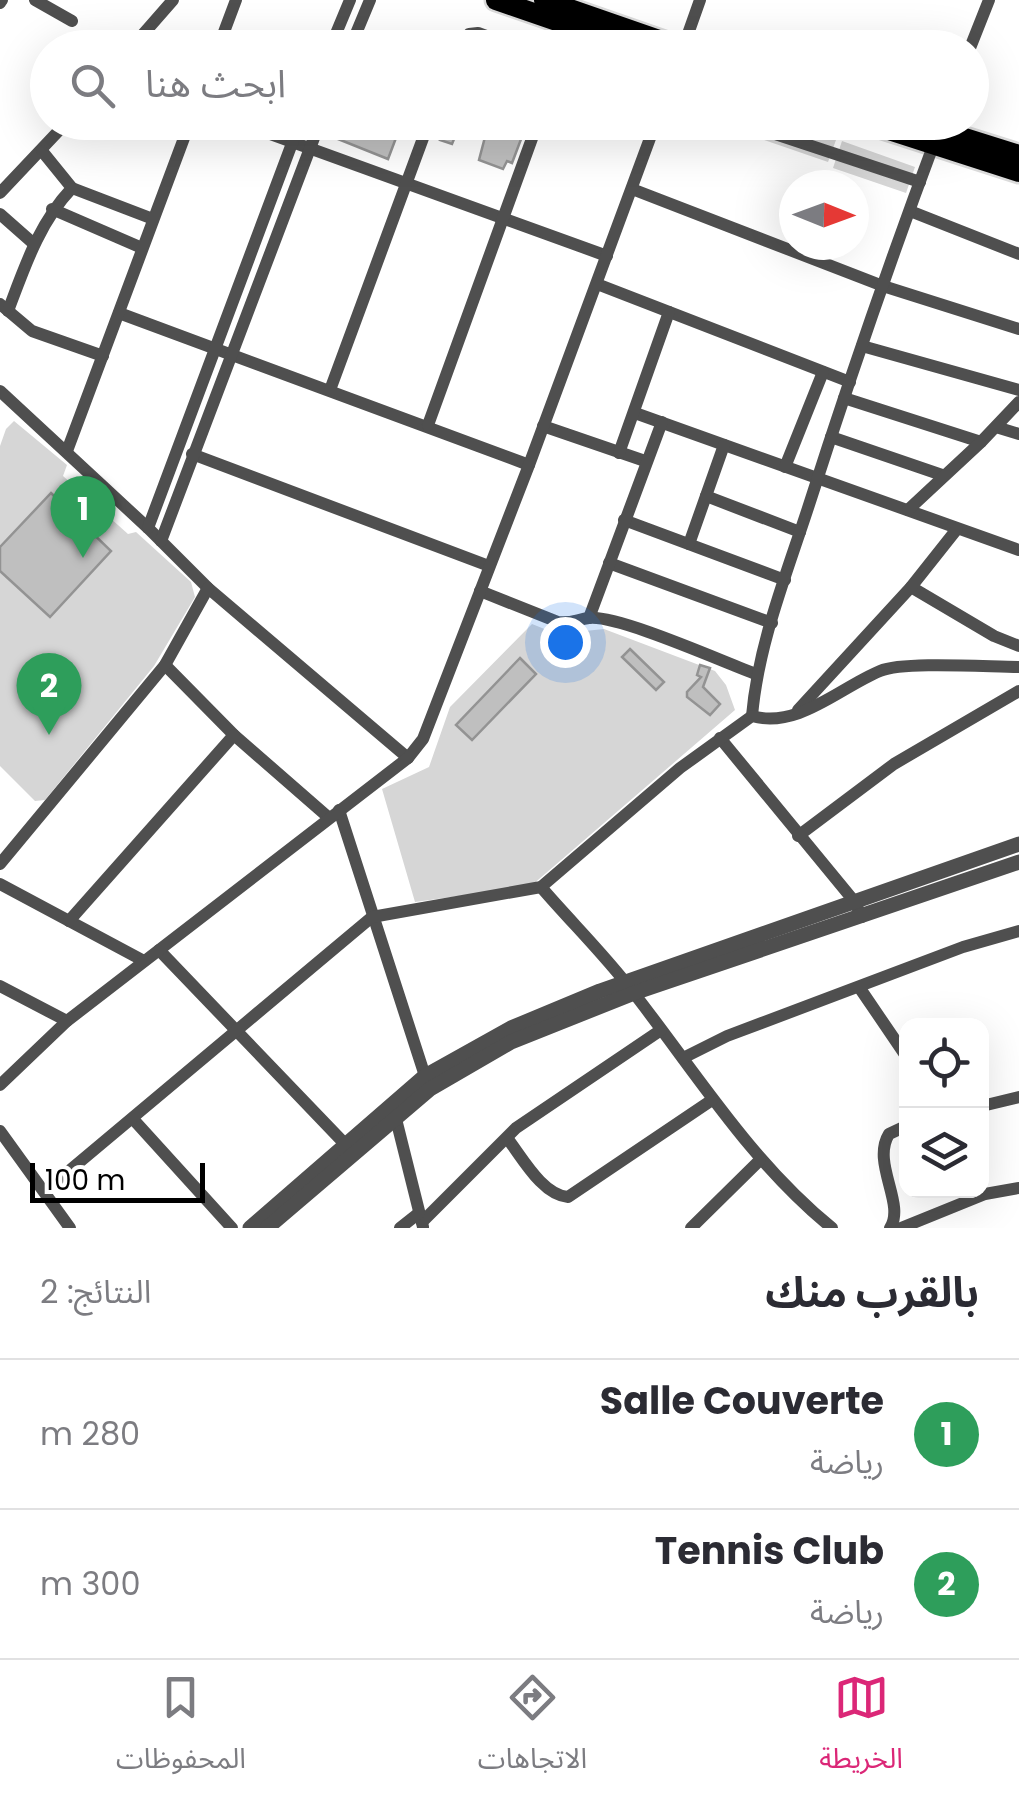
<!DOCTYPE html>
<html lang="ar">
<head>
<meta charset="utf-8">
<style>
	body { margin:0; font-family:Poppins,"Noto Sans Arabic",sans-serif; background:#f7f7f7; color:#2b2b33; direction:rtl }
	.controls { position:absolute; right:30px; bottom:30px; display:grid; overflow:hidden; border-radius:20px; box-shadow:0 10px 40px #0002 }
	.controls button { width:90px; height:90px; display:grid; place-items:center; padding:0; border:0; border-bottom:2px solid #e1e1e2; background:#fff; color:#2b2b33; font:50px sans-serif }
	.compass { position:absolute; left:779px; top:170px; width:90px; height:90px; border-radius:50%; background:#fff; box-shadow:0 10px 40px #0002; rotate:91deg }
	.scale { position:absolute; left:30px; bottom:25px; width:175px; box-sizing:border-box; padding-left:10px; border:5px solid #000; border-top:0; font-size:28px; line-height:35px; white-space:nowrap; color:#000; -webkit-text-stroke:8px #fff; paint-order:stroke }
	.you { position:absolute; left:565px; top:642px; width:35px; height:35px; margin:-25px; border:8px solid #fff; border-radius:50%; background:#1a73e8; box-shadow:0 0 0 15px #1a73e833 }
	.badge { display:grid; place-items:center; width:65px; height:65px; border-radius:50%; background:#db2777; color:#fff; font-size:32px; font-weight:700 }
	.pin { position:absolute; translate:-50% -82px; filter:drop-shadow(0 2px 5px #0008) }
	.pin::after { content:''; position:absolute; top:52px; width:35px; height:30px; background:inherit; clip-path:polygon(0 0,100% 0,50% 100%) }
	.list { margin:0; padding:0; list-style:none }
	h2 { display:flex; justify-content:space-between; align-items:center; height:130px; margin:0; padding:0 40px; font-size:42px }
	h2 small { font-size:32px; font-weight:400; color:#7c7c81 }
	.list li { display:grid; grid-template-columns:65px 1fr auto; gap:30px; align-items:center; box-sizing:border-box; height:150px; padding:0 40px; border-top:2px solid #e1e1e2 }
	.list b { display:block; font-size:38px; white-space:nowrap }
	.list p { margin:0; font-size:32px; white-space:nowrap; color:#7c7c81 }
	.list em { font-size:32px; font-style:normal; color:#7c7c81 }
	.icon { flex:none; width:55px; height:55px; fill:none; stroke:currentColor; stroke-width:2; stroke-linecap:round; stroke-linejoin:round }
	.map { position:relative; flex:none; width:1019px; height:1228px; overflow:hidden; direction:ltr }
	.search { position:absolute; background:#fff; box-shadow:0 10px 40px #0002; left:30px; right:30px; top:30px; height:110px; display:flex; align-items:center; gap:25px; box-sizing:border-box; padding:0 35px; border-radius:55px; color:#7c7c81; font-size:38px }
	.sheet { height:430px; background:#fff }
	nav { display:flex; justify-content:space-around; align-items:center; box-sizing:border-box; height:140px; border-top:2px solid #e1e1e2; background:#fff; font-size:28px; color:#7c7c81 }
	nav a { display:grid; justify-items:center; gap:5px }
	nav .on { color:#db2777 }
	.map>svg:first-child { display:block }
	.green { fill:#d6d6d6 }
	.building { fill:#bfbfbf; stroke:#939393; stroke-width:2.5 }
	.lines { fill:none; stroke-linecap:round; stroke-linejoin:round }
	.primary-casing { stroke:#dbdbdb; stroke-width:25 }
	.minor { stroke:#4f4f4f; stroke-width:12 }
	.tertiary { stroke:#4f4f4f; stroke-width:15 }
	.primary { stroke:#000; stroke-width:20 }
</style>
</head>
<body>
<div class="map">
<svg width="1019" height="1228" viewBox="0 0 1019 1228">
	<rect width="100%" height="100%" fill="#fff"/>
	<!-- green -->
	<g class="green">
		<polygon points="785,122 836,140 828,162 758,138 763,123"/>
		<polygon points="842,141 915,167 906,193 833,168"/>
		<polygon points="14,421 67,465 63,476 128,534 136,532 191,582 195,597 154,666 45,800 35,801 0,766 0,446 6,429"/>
		<polygon points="532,624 557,634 604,629 715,671 726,685 735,710 531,886 415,902 382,789 429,767 450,707"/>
	</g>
	<!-- building -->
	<g class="building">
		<polygon points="397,33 432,48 361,48 365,37 382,43 385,34 395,38"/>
		<polygon points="339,122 402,122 388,159 333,137"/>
		<polygon points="447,122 516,122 526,126 512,163 507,161 503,169 479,160 485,137 459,127 452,144 440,140"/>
		<polygon points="51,493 111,551 50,617 0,571 0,547"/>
		<polygon points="630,649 664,682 656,690 622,657"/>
		<polygon points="520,658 536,674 472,740 456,725"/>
		<polygon points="700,665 710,668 703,687 720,704 710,715 687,697 687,692 701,677 697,675"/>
	</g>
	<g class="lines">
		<defs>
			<g id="primary">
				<polyline points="496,0 635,48"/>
				<polyline points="544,0 682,48"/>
				<polyline points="864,122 1019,172"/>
				<polyline points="914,122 1019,155"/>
			</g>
		</defs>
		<!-- primary casing -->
		<use href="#primary" class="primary-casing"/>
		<!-- minor -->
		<g class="minor">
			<polyline points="35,0 72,21"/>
			<polyline points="0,3 2,0"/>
			<polyline points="131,48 173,0"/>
			<polyline points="218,48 236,0"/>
			<polyline points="330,48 350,0"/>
			<polyline points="350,48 370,0"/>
			<polyline points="459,48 469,34 478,33 519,48"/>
			<polyline points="566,48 574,26"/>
			<polyline points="683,48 700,0"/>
			<polyline points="970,48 989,0"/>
			<polyline points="237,122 607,256"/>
			<polyline points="739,122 920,182"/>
			<polyline points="72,188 153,219"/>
			<polyline points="632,189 883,286 1019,329"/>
			<polyline points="0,193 67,122"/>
			<polyline points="52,209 142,248"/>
			<polyline points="910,211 1019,254"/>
			<polyline points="0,214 34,244"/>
			<polyline points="597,284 850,382"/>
			<polyline points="0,304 32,331 103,356"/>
			<path d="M8,311C25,266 39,223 72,188L42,151"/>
			<polyline points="119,313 529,465"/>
			<polyline points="862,346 1019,390"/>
			<polyline points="330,390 429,122"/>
			<polyline points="0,391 148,528 208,588 408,758"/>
			<polyline points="844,398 981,442"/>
			<polyline points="635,413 1019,550"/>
			<polyline points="428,425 538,122"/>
			<polyline points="543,426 645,461"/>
			<polyline points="996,427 1019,434"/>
			<polyline points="831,437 942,475"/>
			<polyline points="67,451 190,122"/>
			<polyline points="619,453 669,312"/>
			<polyline points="192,454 489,566"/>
			<polyline points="785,467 823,372"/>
			<polyline points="706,496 800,532"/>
			<polyline points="908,510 981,442 1019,402"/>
			<polyline points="624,520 785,580"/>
			<polyline points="148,528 300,122"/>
			<polyline points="161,541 320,122"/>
			<polyline points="689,544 724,445"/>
			<polyline points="609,563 772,623"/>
			<polyline points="911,587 994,636 1019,646"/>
			<path d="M480,591L558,622C571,624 578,619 589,618C619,615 723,662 756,674"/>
			<polyline points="589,618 662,422"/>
			<polyline points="165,665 234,735 328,817"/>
			<polyline points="798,710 911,587 957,529"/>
			<path d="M752,716C758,646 785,578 807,511C847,386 890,261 936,138"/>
			<polyline points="720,738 854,901 862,917"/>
			<polyline points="339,810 425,1076"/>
			<polyline points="798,836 894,764 1019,691"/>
			<polyline points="0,864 165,665 208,588"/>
			<polyline points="0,884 144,961"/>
			<path d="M541,887C571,922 605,955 633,992C697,1074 750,1161 832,1228"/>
			<polyline points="69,921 234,735"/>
			<polyline points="159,950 345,1144"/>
			<polyline points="0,986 67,1021"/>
			<polyline points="859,987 906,1056"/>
			<polyline points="683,1058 727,1036 963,947 1019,931"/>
			<polyline points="0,1085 67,1021 408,758 423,739 529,465 656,122"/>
			<polyline points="982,1106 1019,1097"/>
			<polyline points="394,1111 423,1227"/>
			<polyline points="133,1119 232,1228"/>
			<polyline points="0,1131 70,1228"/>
			<path d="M507,1138C522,1157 542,1195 568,1197L712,1100"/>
			<path d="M45,1191L372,917L541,887L680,768L752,716C798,729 839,688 880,671C904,661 989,667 1019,667"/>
			<polyline points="422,1222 516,1128 661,1030"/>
			<polyline points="400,1228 419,1213"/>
			<polyline points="691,1228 760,1160"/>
			<path d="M890,1228C906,1204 871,1163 889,1134L906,1126"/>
			<polyline points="901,1228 985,1194 1019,1188"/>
		</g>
		<!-- tertiary -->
		<g class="tertiary">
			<polyline points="250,1228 425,1076 511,1028 600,991 1019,844"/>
			<polyline points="267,1228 430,1089 511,1042 634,993 1019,862"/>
		</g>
		<!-- primary -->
		<use href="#primary" class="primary"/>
	</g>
</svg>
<div class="controls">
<button><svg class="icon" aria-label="locate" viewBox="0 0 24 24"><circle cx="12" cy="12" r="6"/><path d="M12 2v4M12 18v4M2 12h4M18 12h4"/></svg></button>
<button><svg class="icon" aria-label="layers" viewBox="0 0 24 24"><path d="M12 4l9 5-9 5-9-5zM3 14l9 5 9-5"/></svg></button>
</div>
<svg class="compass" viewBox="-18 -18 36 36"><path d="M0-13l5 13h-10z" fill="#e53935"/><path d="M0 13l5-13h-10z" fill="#7c7c81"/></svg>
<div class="scale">100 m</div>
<div class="you"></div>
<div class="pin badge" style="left:83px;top:558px;background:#2e9e5b">1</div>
<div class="pin badge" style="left:49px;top:735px;background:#2e9e5b">2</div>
<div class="search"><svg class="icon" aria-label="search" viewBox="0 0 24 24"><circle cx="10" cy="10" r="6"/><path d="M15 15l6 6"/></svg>ابحث هنا</div>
</div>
<section class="sheet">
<h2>بالقرب منك<small>النتائج: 2</small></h2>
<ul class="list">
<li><span class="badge" style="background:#2e9e5b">1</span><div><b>Salle Couverte</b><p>رياضة</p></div><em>280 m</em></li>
<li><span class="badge" style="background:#2e9e5b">2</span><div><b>Tennis Club</b><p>رياضة</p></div><em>300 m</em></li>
</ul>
</section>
<nav>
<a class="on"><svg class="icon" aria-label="map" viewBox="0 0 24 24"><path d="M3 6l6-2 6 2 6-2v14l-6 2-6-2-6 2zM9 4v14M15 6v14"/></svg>الخريطة</a>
<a><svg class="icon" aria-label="directions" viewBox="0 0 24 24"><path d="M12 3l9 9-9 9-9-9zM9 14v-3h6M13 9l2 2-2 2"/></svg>الاتجاهات</a>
<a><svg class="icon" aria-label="saved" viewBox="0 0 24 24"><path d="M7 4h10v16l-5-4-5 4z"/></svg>المحفوظات</a>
</nav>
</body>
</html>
